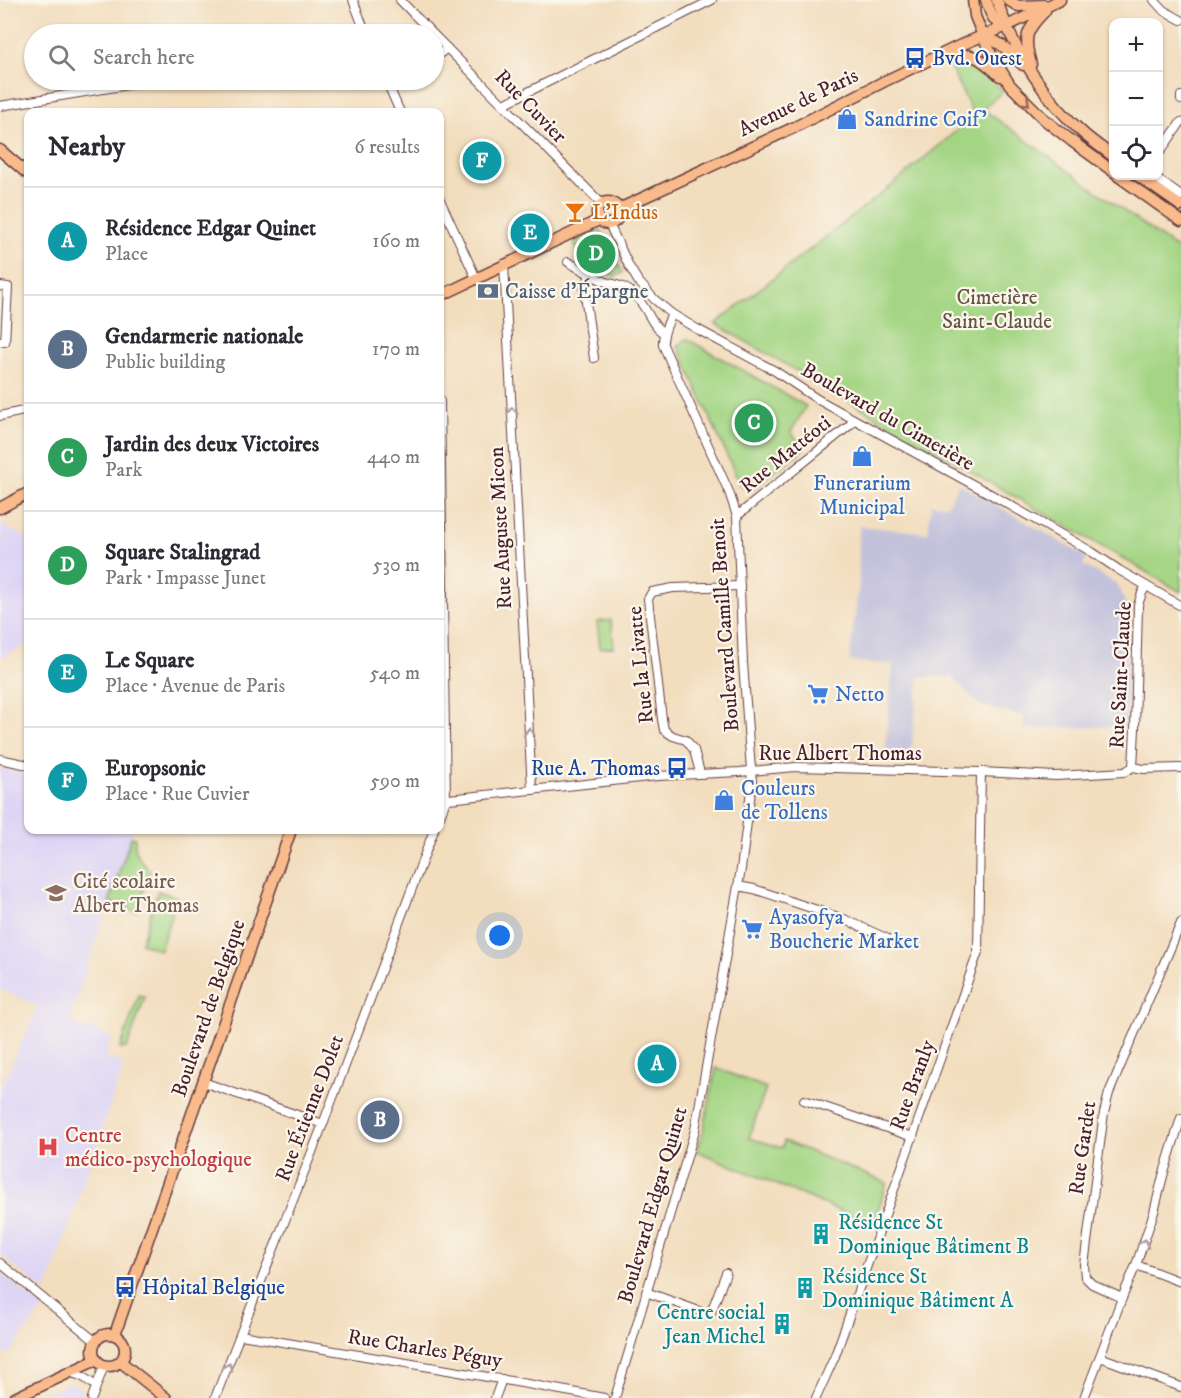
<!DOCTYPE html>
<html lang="en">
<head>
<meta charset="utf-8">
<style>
	body { margin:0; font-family:"IM FELL DW Pica",serif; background:#f7f7f7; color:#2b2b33 }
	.controls { position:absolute; right:18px; top:18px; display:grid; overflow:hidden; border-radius:12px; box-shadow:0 2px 4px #0004 }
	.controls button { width:54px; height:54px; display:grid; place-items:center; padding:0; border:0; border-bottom:2px solid #e1e1e2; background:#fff; color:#2b2b33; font:30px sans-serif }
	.you { position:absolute; left:500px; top:936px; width:21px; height:21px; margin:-15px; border:4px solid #fff; border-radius:50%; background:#1a73e8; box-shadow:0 0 0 9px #1a73e833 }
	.badge { display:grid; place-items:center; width:39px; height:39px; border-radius:50%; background:#1f6fb2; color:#fff; font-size:20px; font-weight:700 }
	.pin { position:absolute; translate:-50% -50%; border:3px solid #fff; box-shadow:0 2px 6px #0006 }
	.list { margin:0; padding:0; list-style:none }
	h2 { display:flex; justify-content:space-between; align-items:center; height:78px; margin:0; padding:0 24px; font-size:26px }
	h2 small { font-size:20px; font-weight:400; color:#7c7c81 }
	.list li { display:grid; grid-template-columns:39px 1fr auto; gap:18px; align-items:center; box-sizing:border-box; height:108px; padding:0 24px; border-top:2px solid #e1e1e2 }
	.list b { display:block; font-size:22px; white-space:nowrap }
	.list p { margin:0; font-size:20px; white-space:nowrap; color:#7c7c81 }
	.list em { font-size:20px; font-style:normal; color:#7c7c81 }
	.icon { flex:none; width:33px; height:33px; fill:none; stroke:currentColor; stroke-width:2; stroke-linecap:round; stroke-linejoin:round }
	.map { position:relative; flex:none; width:1181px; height:1398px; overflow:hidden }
	.search { position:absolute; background:#fff; box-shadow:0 2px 4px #0004; left:24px; top:24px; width:420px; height:66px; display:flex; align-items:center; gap:15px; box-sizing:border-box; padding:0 21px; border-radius:33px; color:#7c7c81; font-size:22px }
	.panel { position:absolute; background:#fff; box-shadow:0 2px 4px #0004; left:24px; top:108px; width:420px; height:726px; border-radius:12px }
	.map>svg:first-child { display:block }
	.built { fill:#ded5f5 }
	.industrial { fill:#c3c1db }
	.green { fill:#a4d584; stroke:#777a58; stroke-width:1.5 }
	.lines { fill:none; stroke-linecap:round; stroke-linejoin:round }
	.minor-casing { stroke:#633c41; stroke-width:10 }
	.major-casing { stroke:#633c41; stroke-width:13 }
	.minor { stroke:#fff; stroke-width:8 }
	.major { stroke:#fabb8c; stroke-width:10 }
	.oneway { stroke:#996557 }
	.oneway2 { stroke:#ae9aa0 }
	.labels { text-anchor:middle; stroke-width:4.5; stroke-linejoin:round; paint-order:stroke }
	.transit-label { font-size:21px; fill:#164399; stroke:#fbf7ec; text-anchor:start }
	.street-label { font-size:21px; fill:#4a1f2b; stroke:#fbf7ec }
	.shop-label { font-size:21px; fill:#366cbe; stroke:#fbf7ec; text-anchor:start }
	.food-label { font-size:21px; fill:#c56008; stroke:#fbf7ec; text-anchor:start }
	.service-label { font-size:21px; fill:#4e5e75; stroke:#fbf7ec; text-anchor:start }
	.park-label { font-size:21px; fill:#655646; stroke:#fbf7ec }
	.education-label { font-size:21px; fill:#785e54; stroke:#fbf7ec; text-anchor:start }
	.health-label { font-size:21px; fill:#be3a42; stroke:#fbf7ec; text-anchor:start }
	.culture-label { font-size:21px; fill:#0d838f; stroke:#fbf7ec; text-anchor:start }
</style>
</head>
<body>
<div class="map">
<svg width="1181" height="1398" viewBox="0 0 1181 1398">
	<rect width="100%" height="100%" fill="#fbf7ec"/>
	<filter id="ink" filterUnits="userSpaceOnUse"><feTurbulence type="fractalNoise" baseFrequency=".0167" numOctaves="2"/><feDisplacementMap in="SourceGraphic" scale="12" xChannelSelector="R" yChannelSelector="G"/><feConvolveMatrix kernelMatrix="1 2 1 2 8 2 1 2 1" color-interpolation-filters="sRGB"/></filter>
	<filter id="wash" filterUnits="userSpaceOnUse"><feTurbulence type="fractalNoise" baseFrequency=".008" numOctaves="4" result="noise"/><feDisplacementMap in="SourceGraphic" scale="24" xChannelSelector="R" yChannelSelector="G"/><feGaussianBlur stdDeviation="1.35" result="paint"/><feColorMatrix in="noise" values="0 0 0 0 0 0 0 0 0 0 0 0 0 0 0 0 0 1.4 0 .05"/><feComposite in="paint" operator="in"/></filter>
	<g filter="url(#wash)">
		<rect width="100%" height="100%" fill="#f2ddbd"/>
		<!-- built -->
		<g class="built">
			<polygon points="0,524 28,539 28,644 0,658"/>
			<polygon points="0,768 28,774 28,830 133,830 69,1021 112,1037 105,1057 124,1064 46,1292 0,1254 0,1089 38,1006 0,989"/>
			<polygon points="0,1272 44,1308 8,1355 0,1348"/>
			<polygon points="73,1383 80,1388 82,1393 81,1398 38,1398 68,1384"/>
		</g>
		<!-- industrial -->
		<polygon class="industrial" points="959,484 1087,557 1083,565 1117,584 1120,589 1126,605 1128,621 1126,726 1024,729 1024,716 981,706 952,677 919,677 910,763 902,763 899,758 892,758 886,763 884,763 893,665 849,661 859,584 859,526 928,533 931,504 947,505"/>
		<!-- green -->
		<g class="green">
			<polygon points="959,61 972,63 1003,91 983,109 1181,252 1181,592 715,324 891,186 974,116 949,64"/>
			<path d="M600,230L623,273L615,277C600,267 581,260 574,243L576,239Z"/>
			<polygon points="687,339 806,406 791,432 804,449 753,489 740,485 678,346"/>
			<polygon points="611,620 614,647 600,648 597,622"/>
			<path d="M131,837L135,838C134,852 140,862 150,870L137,912L109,902Z"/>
			<polygon points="158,891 177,897 160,950 141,943"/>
			<polygon points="139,995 145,997 128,1045 126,1048 120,1049"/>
			<polygon points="716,1068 766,1088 749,1138 782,1148 784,1141 887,1183 873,1225 697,1151 703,1132"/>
		</g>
	</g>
	<g filter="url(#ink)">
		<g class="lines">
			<defs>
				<g id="minor">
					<polyline points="353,0 366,34"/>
					<polyline points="400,0 433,34"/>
					<polyline points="1154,0 1163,10 1181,20"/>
					<polyline points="434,35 602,204"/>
					<polyline points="434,54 441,53 447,48"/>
					<polyline points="386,80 400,112"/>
					<polyline points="1181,96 1181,100"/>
					<polyline points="504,104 712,0"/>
					<polyline points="0,106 158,80"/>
					<polyline points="1158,155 1181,122"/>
					<polyline points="1153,176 1181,196"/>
					<polyline points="440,200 476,278"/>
					<polyline points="609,224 629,266 638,281 654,299 672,314 697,329 775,371 817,399 992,495 1092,552 1119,570 1181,606"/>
					<path d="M568,262C581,269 593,277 606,282C616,285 625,286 632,293C647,304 650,326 664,333"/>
					<polyline points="504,264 532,790"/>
					<polyline points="591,274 584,288 594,358"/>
					<polyline points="0,286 8,287 5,342 0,341"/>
					<polyline points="440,401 446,800 440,816"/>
					<polyline points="0,416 28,410"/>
					<polyline points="737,516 850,425 853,419"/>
					<polyline points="0,759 28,765"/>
					<polyline points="1133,767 1135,729 1138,605 1142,593 1146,586"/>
					<polyline points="1133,767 1144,769 1181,768"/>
					<polyline points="699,769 694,750 686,740 673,736 664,730 662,719 648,599 652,592 673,588 740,586"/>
					<polyline points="440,800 658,776 739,772 796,767 981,772 1056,776 1124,772 1133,767"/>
					<polyline points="738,886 754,889 844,919 901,945"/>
					<polyline points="203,1082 323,1124"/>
					<polyline points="804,1100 913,1137"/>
					<polyline points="0,1263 95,1341"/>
					<polyline points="1136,1265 1181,1282"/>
					<polyline points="646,1292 710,1315 726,1273"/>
					<polyline points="1122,1298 1092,1284 1085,1277 1084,1265 1104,1113 1109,1093 1181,923"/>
					<path d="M241,1335C362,1356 483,1375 604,1398"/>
					<polyline points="1100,1357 1181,1387"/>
					<polyline points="70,1372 83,1377 96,1386"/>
					<polyline points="92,1398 104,1366"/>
					<polyline points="215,1398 323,1124 434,830"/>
					<polyline points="495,1398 502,1379"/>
					<path d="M615,1398L695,1130L741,869L752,783L743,663L737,516L729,492L663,345C662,334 668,323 672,314"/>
					<polyline points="816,1398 835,1356 978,952 981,772"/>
					<polyline points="1084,1398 1122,1298 1136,1265 1154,1212 1163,1176 1181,1118"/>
				</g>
				<g id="major">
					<polyline points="973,0 975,16 983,36 992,56 1010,85 1045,120 1073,142 1114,172"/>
					<path d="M986,0C990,12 993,25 1007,26"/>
					<path d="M997,0C1013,50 1045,100 1084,134C1093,142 1104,149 1114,157"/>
					<polyline points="1008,0 1018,6 1045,5"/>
					<path d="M983,36C1002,42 1009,52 1023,65"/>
					<path d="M945,56C974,52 979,57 1000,76"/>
					<path d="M1031,64C1023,37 1026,30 1045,11"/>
					<polyline points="0,150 28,174"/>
					<polyline points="1118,176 1181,221"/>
					<polyline points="1138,176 1181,206"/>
					<circle cx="608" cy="213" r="11"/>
					<polyline points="619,209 795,127 885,81 963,44 1007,26 1060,0"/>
					<polyline points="440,296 599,220"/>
					<polyline points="0,508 28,493"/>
					<circle cx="109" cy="1350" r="16"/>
					<polyline points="115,1334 291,830"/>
					<polyline points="121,1362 166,1398"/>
					<polyline points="15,1398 96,1360"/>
				</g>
			</defs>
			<!-- minor casing -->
			<use href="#minor" class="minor-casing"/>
			<!-- major casing -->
			<use href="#major" class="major-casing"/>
			<!-- minor -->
			<use href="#minor" class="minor"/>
			<!-- major -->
			<use href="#major" class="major"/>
		</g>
		<!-- one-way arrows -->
		<defs><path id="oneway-chevron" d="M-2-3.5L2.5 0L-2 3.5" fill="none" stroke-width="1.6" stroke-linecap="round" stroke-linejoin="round" transform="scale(1.5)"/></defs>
		<use class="oneway" href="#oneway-chevron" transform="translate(1026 102) rotate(43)"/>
		<g class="oneway2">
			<use href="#oneway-chevron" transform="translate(512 411) rotate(-93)"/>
			<use href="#oneway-chevron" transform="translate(529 732) rotate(-93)"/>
			<use href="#oneway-chevron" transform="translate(1144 1243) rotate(-71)"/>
			<use href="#oneway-chevron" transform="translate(228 1367) rotate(-68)"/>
		</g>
	</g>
	<!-- icons -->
	<defs>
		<symbol id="bus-bare" viewBox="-9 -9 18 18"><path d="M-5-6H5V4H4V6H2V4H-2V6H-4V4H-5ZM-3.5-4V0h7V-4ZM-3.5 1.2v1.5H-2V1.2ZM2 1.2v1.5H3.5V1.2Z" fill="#1a4fb4" stroke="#fbf7ec" stroke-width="2.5" paint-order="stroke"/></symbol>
		<symbol id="shop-bare" viewBox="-9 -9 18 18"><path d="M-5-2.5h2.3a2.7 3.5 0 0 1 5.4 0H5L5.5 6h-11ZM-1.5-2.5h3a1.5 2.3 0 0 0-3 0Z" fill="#3f7fe0" stroke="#fbf7ec" stroke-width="2.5" paint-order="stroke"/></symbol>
		<symbol id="bar-bare" viewBox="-9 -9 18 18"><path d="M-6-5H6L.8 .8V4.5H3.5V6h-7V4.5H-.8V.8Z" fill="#e8710a" stroke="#fbf7ec" stroke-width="2.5" paint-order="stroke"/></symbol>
		<symbol id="bank-bare" viewBox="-9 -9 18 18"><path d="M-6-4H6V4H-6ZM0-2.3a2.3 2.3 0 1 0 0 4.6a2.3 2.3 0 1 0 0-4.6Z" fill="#5c6f8a" stroke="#fbf7ec" stroke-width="2.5" paint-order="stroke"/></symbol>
		<symbol id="supermarket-bare" viewBox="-9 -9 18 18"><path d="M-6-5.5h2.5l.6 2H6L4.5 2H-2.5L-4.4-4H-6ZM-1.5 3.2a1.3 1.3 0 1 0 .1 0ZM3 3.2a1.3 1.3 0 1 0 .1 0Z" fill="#3f7fe0" stroke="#fbf7ec" stroke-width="2.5" paint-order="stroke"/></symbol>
		<symbol id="school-bare" viewBox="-9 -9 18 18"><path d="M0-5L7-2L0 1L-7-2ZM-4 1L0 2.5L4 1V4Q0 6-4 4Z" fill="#8d6e63" stroke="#fbf7ec" stroke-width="2.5" paint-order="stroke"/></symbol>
		<symbol id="hospital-bare" viewBox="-9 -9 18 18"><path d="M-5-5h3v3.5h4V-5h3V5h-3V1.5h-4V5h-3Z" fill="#e0444e" stroke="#fbf7ec" stroke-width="2.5" paint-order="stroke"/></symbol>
		<symbol id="building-bare" viewBox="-9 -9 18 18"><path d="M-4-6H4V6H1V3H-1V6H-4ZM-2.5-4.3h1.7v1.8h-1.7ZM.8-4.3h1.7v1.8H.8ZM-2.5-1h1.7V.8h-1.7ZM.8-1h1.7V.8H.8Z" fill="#0f9aa8" stroke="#fbf7ec" stroke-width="2.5" paint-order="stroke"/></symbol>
	</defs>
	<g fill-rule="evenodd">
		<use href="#bus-bare" x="900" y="43" width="30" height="30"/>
		<use href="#shop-bare" x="832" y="104" width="30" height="30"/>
		<use href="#bar-bare" x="560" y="197" width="30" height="30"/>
		<use href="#bank-bare" x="473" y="276" width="30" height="30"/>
		<use href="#shop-bare" x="847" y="441" width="30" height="30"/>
		<use href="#supermarket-bare" x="803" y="679" width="30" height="30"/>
		<use href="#bus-bare" x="662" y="753" width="30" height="30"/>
		<use href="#shop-bare" x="709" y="785" width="30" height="30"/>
		<use href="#school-bare" x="41" y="878" width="30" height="30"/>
		<use href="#supermarket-bare" x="737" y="914" width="30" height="30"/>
		<use href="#hospital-bare" x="33" y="1132" width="30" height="30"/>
		<use href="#building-bare" x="806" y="1219" width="30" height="30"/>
		<use href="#bus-bare" x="110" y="1272" width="30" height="30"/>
		<use href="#building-bare" x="790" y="1273" width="30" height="30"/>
		<use href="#building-bare" x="767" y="1309" width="30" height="30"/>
	</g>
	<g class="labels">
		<!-- transit labels -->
		<g class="transit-label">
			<text x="932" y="65">Bvd. Ouest</text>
			<text x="660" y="775" text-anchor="end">Rue A. Thomas</text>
			<text x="142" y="1294">Hôpital Belgique</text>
		</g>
		<!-- street labels -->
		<g class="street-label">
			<text transform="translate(798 102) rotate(-26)" y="7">Avenue de Paris</text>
			<text transform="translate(531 106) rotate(46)" y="7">Rue Cuvier</text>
			<text transform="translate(888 416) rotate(30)" y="7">Boulevard du Cimetière</text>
			<text transform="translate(785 454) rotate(-39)" y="7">Rue Mattéoti</text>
			<text transform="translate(500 528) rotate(-93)" y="7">Rue Auguste Micon</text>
			<text transform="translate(724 625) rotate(-94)" y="7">Boulevard Camille Benoit</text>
			<text transform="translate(640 665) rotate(-96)" y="7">Rue la Livatte</text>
			<text transform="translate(1120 675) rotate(-87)" y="7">Rue Saint-Claude</text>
			<text x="840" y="760">Rue Albert Thomas</text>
			<text transform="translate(208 1008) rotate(-71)" y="7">Boulevard de Belgique</text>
			<text transform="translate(912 1085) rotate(-70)" y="7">Rue Branly</text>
			<text transform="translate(309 1108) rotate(-69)" y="7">Rue Étienne Dolet</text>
			<text transform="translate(1082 1148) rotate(-82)" y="7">Rue Gardet</text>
			<text transform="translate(652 1205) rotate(-74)" y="7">Boulevard Edgar Quinet</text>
			<text transform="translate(425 1348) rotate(9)" y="7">Rue Charles Péguy</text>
		</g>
		<!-- shop labels -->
		<g class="shop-label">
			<text x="864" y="126">Sandrine Coif'</text>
			<text x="862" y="490" text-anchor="middle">Funerarium<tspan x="862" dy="24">Municipal</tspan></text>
			<text x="835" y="701">Netto</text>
			<text x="741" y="795">Couleurs<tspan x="741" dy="24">de Tollens</tspan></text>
			<text x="769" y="924">Ayasofya<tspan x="769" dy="24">Boucherie Market</tspan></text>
		</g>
		<!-- food labels -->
		<g class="food-label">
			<text x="592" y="219">L'Indus</text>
		</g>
		<!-- service labels -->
		<g class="service-label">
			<text x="505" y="298">Caisse d'Épargne</text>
		</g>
		<!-- park labels -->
		<g class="park-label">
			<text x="997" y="304">Cimetière<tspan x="997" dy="24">Saint-Claude</tspan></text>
		</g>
		<!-- education labels -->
		<g class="education-label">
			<text x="73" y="888">Cité scolaire<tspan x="73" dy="24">Albert Thomas</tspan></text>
		</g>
		<!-- health labels -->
		<g class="health-label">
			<text x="65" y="1142">Centre<tspan x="65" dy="24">médico-psychologique</tspan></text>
		</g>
		<!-- culture labels -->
		<g class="culture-label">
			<text x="838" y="1229">Résidence St<tspan x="838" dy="24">Dominique Bâtiment B</tspan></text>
			<text x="822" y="1283">Résidence St<tspan x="822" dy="24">Dominique Bâtiment A</tspan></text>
			<text x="765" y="1319" text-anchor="end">Centre social<tspan x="765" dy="24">Jean Michel</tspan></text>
		</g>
	</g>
</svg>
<div class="controls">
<button>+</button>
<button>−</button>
<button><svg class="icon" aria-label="locate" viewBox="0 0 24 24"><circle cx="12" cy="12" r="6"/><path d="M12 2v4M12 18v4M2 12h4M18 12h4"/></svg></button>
</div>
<div class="you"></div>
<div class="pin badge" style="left:657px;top:1064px;background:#0f9aa8">A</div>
<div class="pin badge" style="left:380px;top:1120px;background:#5c6f8a">B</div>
<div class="pin badge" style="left:754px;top:423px;background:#2e9e5b">C</div>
<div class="pin badge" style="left:596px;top:254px;background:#2e9e5b">D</div>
<div class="pin badge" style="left:530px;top:233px;background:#0f9aa8">E</div>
<div class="pin badge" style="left:482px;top:161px;background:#0f9aa8">F</div>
<div class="search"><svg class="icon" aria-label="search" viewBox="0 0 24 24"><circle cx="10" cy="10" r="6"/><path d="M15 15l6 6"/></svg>Search here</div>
<section class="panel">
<h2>Nearby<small>6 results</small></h2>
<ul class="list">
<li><span class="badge" style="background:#0f9aa8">A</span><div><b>Résidence Edgar Quinet</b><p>Place</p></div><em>160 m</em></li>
<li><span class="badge" style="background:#5c6f8a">B</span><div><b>Gendarmerie nationale</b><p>Public building</p></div><em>170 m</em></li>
<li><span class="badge" style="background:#2e9e5b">C</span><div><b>Jardin des deux Victoires</b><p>Park</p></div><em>440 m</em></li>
<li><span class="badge" style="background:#2e9e5b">D</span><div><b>Square Stalingrad</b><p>Park · Impasse Junet</p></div><em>530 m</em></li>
<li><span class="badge" style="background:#0f9aa8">E</span><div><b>Le Square</b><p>Place · Avenue de Paris</p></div><em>540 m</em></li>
<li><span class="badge" style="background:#0f9aa8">F</span><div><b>Europsonic</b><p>Place · Rue Cuvier</p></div><em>590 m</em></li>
</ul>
</section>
</div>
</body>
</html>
